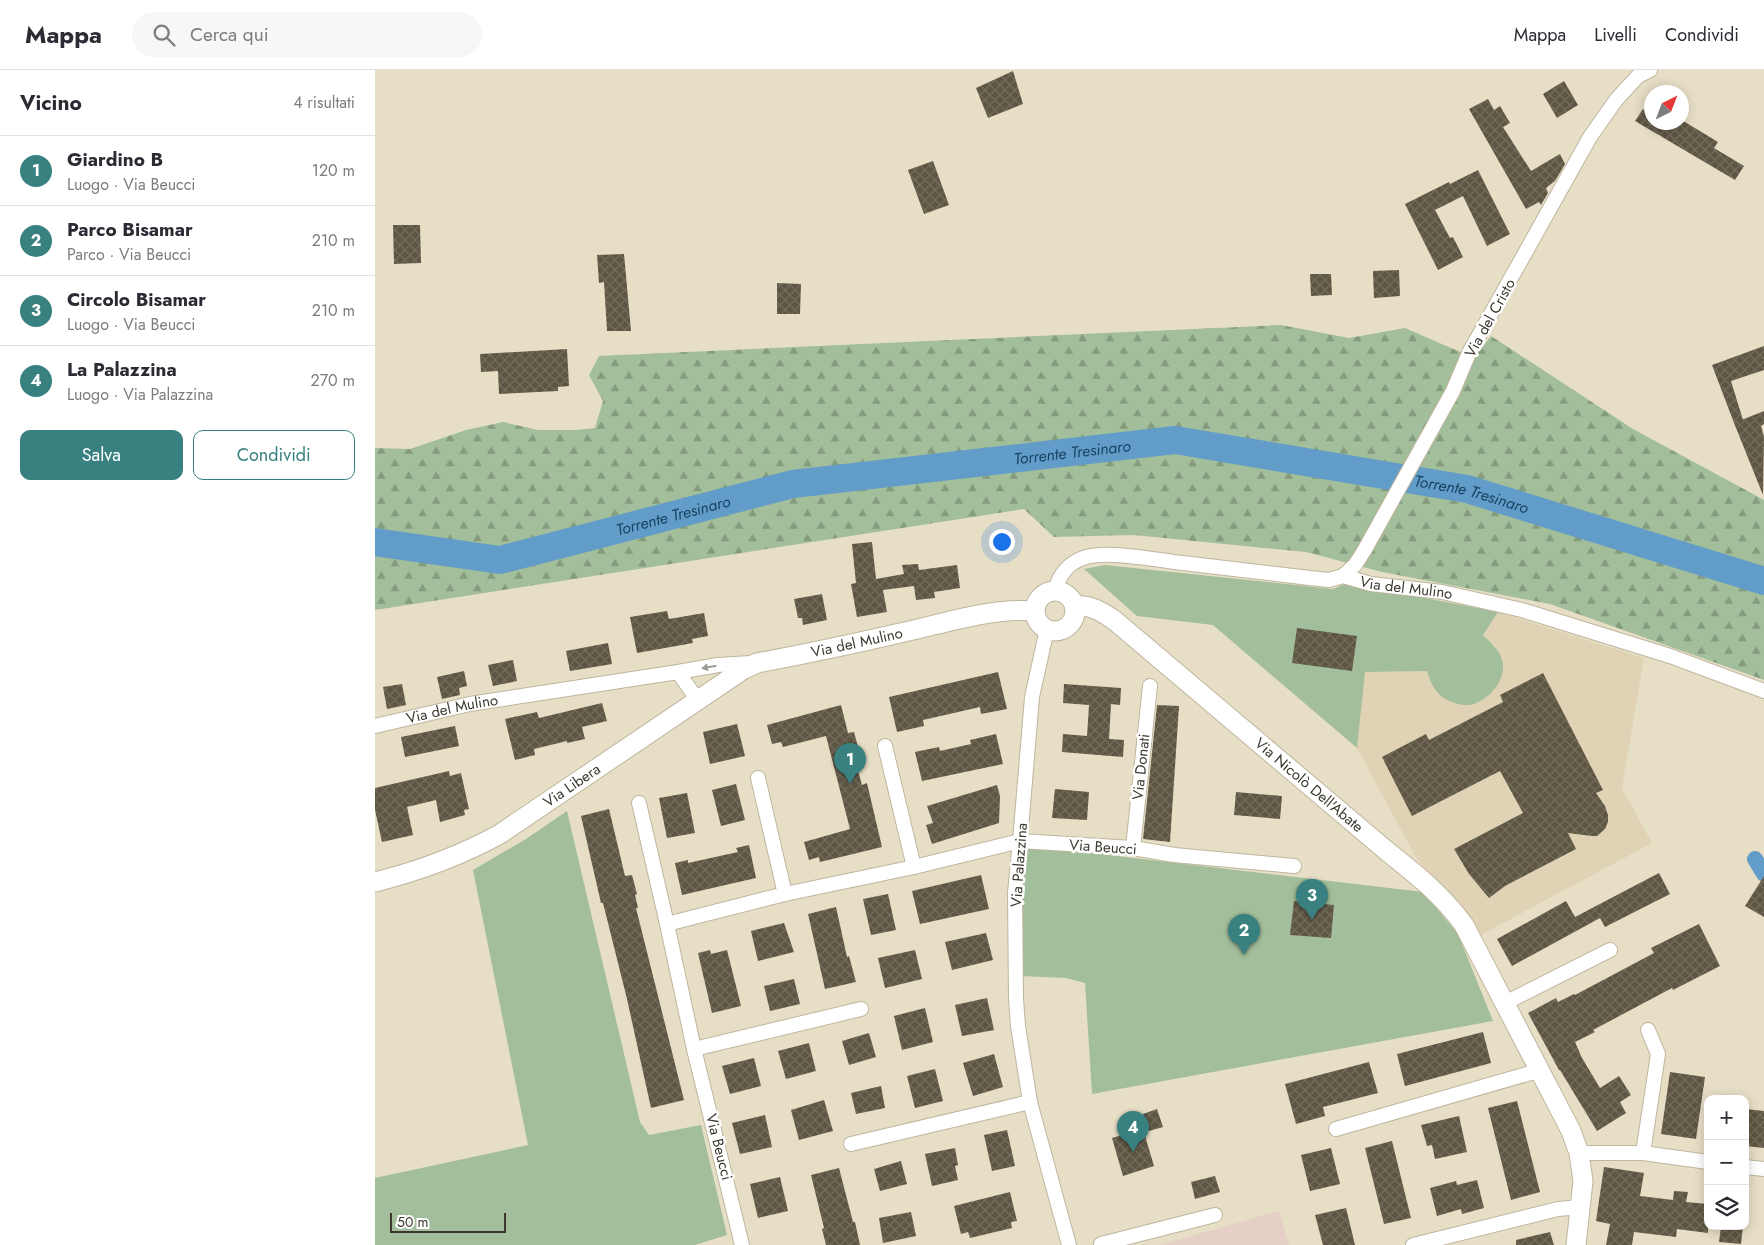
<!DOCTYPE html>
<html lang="it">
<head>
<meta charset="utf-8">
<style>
	body { margin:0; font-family:Jost,sans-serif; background:#f7f7f7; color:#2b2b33 }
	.controls { position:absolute; right:15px; bottom:15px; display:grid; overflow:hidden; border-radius:10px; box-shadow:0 2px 12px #0003 }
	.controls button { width:45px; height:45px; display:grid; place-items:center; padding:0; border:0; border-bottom:1px solid #e1e1e2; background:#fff; color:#2b2b33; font:25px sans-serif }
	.compass { position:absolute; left:1269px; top:15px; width:45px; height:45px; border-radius:50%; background:#fff; box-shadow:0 2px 12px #0003; rotate:42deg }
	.scale { position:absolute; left:15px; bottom:12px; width:116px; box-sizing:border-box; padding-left:5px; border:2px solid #3c382f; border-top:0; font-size:14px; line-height:18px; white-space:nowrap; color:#3c382f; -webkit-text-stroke:4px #fff; paint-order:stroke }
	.you { position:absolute; left:626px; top:471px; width:18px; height:18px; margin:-12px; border:4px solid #fff; border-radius:50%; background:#1a73e8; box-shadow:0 0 0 8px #1a73e833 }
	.badge { display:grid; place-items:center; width:32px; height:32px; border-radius:50%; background:#398180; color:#fff; font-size:16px; font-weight:700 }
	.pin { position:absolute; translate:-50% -41px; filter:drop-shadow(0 1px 2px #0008) }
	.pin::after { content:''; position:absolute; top:26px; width:18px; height:15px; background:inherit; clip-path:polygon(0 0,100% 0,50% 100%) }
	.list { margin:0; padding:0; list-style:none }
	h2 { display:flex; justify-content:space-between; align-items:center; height:65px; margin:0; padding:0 20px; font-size:21px }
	h2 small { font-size:16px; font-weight:400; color:#7c7c81 }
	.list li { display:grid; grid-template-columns:32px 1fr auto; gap:15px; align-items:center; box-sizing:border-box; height:70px; padding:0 20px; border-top:1px solid #e1e1e2 }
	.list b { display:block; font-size:19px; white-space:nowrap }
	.list p { margin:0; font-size:16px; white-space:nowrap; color:#7c7c81 }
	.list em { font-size:16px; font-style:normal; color:#7c7c81 }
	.actions { display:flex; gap:10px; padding:15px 20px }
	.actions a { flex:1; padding:11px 0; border:1px solid #398180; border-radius:10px; text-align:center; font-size:18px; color:#398180 }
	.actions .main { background:#398180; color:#fff }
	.icon { flex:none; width:28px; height:28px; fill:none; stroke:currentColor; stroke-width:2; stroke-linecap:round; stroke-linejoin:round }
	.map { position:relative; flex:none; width:1389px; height:1175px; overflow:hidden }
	header { display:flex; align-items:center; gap:30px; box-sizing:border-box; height:70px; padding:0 25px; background:#fff; border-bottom:1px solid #e1e1e2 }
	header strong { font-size:24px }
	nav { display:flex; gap:28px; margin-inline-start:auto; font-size:18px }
	.search { width:350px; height:45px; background:#f7f7f7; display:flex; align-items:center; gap:12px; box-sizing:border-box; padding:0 18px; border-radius:28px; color:#7c7c81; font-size:19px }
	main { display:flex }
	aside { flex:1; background:#fff }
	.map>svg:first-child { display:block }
	.commercial { fill:#e6cfc4 }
	.built { fill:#e0d3b5 }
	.forest { fill:url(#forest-firs) }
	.park { fill:#a2be9a }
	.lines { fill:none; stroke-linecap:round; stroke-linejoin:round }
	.canal { stroke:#629cc8; stroke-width:16 }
	.river { stroke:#629cc8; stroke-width:28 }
	.building { fill:url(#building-cross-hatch) }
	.street-casing { stroke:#bfb69f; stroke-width:16 }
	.secondary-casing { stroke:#bfb69f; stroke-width:21 }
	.street { stroke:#fff; stroke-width:14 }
	.secondary { stroke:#fff; stroke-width:19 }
	.oneway { fill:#9e9c97 }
	.labels { text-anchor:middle; stroke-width:5; stroke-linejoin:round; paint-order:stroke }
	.street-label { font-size:15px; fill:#3c382f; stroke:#fff }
	.water-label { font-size:16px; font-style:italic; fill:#184463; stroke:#fff }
</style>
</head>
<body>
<header>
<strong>Mappa</strong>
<div class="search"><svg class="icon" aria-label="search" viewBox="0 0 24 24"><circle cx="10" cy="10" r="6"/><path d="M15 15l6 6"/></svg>Cerca qui</div>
<nav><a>Mappa</a><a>Livelli</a><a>Condividi</a></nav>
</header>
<main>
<aside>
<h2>Vicino<small>4 risultati</small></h2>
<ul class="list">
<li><span class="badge">1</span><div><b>Giardino B</b><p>Luogo · Via Beucci</p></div><em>120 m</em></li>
<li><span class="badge">2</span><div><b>Parco Bisamar</b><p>Parco · Via Beucci</p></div><em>210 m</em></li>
<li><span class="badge">3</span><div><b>Circolo Bisamar</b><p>Luogo · Via Beucci</p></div><em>210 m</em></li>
<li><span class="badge">4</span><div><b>La Palazzina</b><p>Luogo · Via Palazzina</p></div><em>270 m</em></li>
</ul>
<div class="actions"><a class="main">Salva</a><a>Condividi</a></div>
</aside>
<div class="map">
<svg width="1389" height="1175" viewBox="0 0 1389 1175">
	<defs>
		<pattern id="forest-firs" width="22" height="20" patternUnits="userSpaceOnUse" patternTransform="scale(1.25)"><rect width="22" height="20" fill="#a2be9a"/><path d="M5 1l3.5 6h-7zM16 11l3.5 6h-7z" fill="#859b7e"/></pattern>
		<pattern id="building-cross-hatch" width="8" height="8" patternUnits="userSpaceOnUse" patternTransform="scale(1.25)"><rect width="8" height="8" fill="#5e5642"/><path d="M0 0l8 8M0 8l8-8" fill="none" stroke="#726c5b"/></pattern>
	</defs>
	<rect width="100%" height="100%" fill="#e7dec6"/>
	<!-- commercial -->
	<polygon class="commercial" points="904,1141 914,1175 785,1175"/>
	<!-- built -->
	<polygon class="built" points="1123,542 1269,588 1247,718 1277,773 1104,866 1040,786 982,678 989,602 1052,601 1057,614 1092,636 1103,632 1120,619 1122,578 1108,565"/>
	<!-- forest -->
	<polygon class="forest" points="906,255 974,268 1030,258 1099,288 1116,266 1258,359 1389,430 1389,610 1175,534 1007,502 931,482 759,465 679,467 649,439 0,540 0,378 35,379 91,360 128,352 163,360 201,360 220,358 228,331 214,305 224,286"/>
	<!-- park -->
	<g class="park">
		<path d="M730,495L958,519L972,513L1123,542L1108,565C1116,573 1124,579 1127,590C1133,609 1113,632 1094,635C1085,636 1071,631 1065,625C1058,619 1055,610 1052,601L990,602L982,678L838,555L762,546L709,499Z"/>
		<polygon points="192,741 265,1052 274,1065 326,1055 352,1165 320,1175 0,1175 0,1108 153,1075 98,800 151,769"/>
		<polygon points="648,775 1048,822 1083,864 1118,951 717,1024 710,913 691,908 645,906"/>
	</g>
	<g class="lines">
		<!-- canal -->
		<polyline class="canal" points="1380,789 1389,804"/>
		<!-- river -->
		<path class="river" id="s1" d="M0,472L125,490L418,414L800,370L1092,419L1389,511"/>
	</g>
	<!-- building -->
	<g class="building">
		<polygon points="638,1 648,34 613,48 601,18"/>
		<polygon points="1189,11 1203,35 1182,48 1168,24"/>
		<polygon points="1113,29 1119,40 1125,36 1135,53 1128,57 1156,101 1185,84 1190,94 1180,111 1171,118 1173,123 1166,135 1164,132 1151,139 1094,39"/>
		<polygon points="1268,39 1276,44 1276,52 1310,52 1343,72 1339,78 1369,96 1360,110 1260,51"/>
		<polygon points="558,91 574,135 549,144 533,100"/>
		<polygon points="1103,100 1135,164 1112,176 1088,126 1060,140 1075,168 1078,167 1088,187 1063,200 1030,134 1074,112 1075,114"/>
		<polygon points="18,155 45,155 46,193 19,194"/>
		<polygon points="249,184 256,261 232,261 229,212 224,213 222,185"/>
		<polygon points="1024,200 1025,226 999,228 998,201"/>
		<polygon points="935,204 956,204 957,225 936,226"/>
		<polygon points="402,213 426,214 425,244 402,244"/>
		<polygon points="1389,276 1389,300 1356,311 1368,350 1359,353 1337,295"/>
		<polygon points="192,279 194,316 183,317 183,321 124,324 123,301 106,302 105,284"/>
		<polygon points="1389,341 1389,354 1386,356 1389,367 1388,425 1359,353"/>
		<polygon points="497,472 501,509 529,504 527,495 543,494 544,500 582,495 585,518 559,522 560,528 541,530 539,516 508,520 512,542 482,547 476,514 481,513 477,474"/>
		<polygon points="447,524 452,550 428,555 427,548 423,548 419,529"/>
		<polygon points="292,541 294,549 329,543 333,566 317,569 318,573 262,583 255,547"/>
		<polygon points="922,558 982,566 977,601 917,593"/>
		<polygon points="233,573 237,594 195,601 191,581"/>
		<polygon points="138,590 142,611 118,616 113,595"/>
		<polygon points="89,601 92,616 84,618 85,625 67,629 62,607"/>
		<polygon points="623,602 632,639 606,644 605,637 548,650 549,656 522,662 514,627"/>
		<polygon points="1168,603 1228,720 1221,723 1230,736 1233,745 1233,752 1230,759 1222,766 1217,766 1193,763 1201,779 1130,816 1114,828 1094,804 1079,779 1148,743 1125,701 1037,746 1007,687 1051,664 1054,670 1128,632 1125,625"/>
		<polygon points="27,614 31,635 12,639 8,617"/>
		<polygon points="689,614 746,618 745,635 736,634 734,669 749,670 748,687 687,682 688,664 712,666 714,635 688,633"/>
		<polygon points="227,633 232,651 207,657 210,669 192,673 192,671 159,679 160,685 140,690 130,649 162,642 164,648"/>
		<polygon points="466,635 473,663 479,662 486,688 480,690 487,715 492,713 507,777 445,792 444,787 434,790 429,772 475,759 451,666 408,677 406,672 397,674 392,655"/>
		<polygon points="782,635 804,636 795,772 768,769"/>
		<polygon points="362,654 370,686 335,694 328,662"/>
		<polygon points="80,656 84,676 30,687 26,667"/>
		<polygon points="621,664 628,694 547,711 540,682 564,677 565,681 596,674 595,670"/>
		<polygon points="74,701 75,706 86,703 94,739 89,740 90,745 65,752 61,730 32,737 38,765 7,772 0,740 0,718"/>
		<polygon points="361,714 370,750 346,756 337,720"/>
		<polygon points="622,715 625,726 624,753 557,774 551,755 558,753 552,736"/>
		<polygon points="680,719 714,722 712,750 677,748"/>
		<polygon points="861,722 907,726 905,749 859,745"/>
		<polygon points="312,723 320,763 292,768 284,728"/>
		<polygon points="234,739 250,806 257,805 262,824 260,825 263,838 261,838 309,1030 276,1038 252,929 228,833 226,833 206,746"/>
		<polygon points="374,775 381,808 307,825 300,793 313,790 313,793 363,782 361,778"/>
		<polygon points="1284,803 1295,824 1230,857 1225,848 1137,896 1122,869 1191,831 1200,847"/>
		<polygon points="606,805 614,839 545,854 537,821"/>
		<polygon points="1389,806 1389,847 1370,836"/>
		<polygon points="513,824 521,860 496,865 488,829"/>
		<polygon points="919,831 959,835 956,868 915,865"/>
		<polygon points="461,837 472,887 474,886 481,912 450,919 433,844"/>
		<polygon points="409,853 419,882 383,891 376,861"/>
		<polygon points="1324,854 1345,896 1298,920 1297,918 1218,960 1220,962 1200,972 1207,988 1225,1018 1244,1006 1256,1025 1245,1032 1251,1043 1222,1061 1185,1000 1184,1000 1153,943 1181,928 1183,932 1199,924 1200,925 1279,883 1276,878"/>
		<polygon points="611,863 618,890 577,900 570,872"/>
		<polygon points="335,880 336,884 352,880 366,936 337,943 323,883"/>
		<polygon points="540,880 547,909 510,918 503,888"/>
		<polygon points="419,909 425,934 395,941 389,916"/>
		<polygon points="612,928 619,960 587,966 580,935"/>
		<polygon points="550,938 558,972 527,980 519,946"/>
		<polygon points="1108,962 1116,993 1030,1016 1022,984"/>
		<polygon points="494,963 501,987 474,995 467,971"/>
		<polygon points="434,973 441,1001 411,1009 403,981"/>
		<polygon points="619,984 628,1017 598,1026 588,993"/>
		<polygon points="379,988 386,1016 355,1024 347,996"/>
		<polygon points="994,992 1003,1023 948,1037 950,1046 921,1054 910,1014"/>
		<polygon points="560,999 568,1031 540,1038 532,1006"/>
		<polygon points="1295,1002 1330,1007 1321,1069 1286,1064"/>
		<polygon points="506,1016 510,1038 481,1044 476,1023"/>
		<polygon points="449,1030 458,1061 424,1070 416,1040"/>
		<polygon points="1142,1031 1165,1122 1136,1130 1113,1038"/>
		<polygon points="782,1039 788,1057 774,1061 768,1044"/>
		<polygon points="1370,1039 1389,1041 1389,1078 1370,1076"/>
		<polygon points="390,1045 397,1077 365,1084 357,1053"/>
		<polygon points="1084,1046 1092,1082 1060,1089 1057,1075 1052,1076 1046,1055"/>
		<polygon points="768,1059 779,1096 748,1106 737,1068"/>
		<polygon points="632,1060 640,1096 617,1101 609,1065"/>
		<polygon points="1017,1071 1036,1148 1009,1154 990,1078"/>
		<polygon points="580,1078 583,1095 580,1096 583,1110 557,1116 550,1084"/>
		<polygon points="956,1078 965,1114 935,1121 926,1085"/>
		<polygon points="526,1091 532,1114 505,1121 499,1099"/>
		<polygon points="1229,1097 1269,1103 1265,1126 1298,1130 1299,1121 1313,1122 1311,1132 1333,1134 1333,1163 1302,1159 1301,1167 1259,1162 1257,1175 1231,1175 1235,1154 1221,1151"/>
		<polygon points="464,1098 478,1152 480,1152 485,1175 451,1175 447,1159 449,1158 436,1105"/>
		<polygon points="840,1106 845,1122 820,1129 816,1112"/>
		<polygon points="405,1107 413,1141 383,1148 375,1114"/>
		<polygon points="1102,1110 1109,1138 1087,1144 1086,1139 1062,1146 1055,1118 1081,1111 1082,1115"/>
		<polygon points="635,1122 642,1151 636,1152 637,1158 595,1168 593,1162 586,1164 579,1136"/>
		<polygon points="971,1138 980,1175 948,1175 940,1145"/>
		<polygon points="536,1142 541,1166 508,1173 504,1148"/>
		<polygon points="1346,1156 1368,1156 1366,1174 1344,1172"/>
		<polygon points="1175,1162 1179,1175 1141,1175 1141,1170"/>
	</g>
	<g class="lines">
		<defs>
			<g id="street">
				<polyline points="968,506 980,495 989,481 1078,321 1094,283 1215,67 1241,30 1263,6 1275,0"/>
				<path id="s2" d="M680,521C684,505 692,494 708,488C730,480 776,489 799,492C845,497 890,503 935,508L954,510L968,506L996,514L1067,522L1147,540L1295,586L1389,621"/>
				<polyline points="672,559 657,627 645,771 640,823 641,929 643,956 655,1032 694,1175"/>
				<polyline points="324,632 303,602 343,595 376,593"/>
				<path id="s3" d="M0,656L95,634L303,602"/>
				<polyline points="510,676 539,797"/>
				<polyline points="383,708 410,824"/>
				<polyline points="264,733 292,854"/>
				<polyline points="758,778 775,616"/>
				<polyline points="1130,933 1235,880"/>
				<polyline points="319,979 486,939"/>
				<polyline points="961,1059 1166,1000"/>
				<polyline points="476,1074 655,1032"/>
				<polyline points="1204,1083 1268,1083 1333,1092"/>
				<polyline points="1268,1083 1283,984 1273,960"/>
				<polyline points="1370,1097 1389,1099"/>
				<polyline points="726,1174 840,1145"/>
				<polyline points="367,1175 319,979 292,854 410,824 539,797 645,771 758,778 799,785 919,796"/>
				<polyline points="1038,1175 1183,1139 1206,1137"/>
			</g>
			<g id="secondary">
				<circle cx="680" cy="541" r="20"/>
				<path id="s4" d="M700,536C715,534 727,542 739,550L1013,782C1042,805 1067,825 1089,855L1196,1061L1204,1083L1208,1111L1201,1175"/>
				<path id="s5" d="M0,812C44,801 85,786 125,764L369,599L382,593C430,584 478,574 525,563C568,554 616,537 660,541"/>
			</g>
		</defs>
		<!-- street casing -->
		<use href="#street" class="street-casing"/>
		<!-- secondary casing -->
		<use href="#secondary" class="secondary-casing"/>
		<!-- street -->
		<use href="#street" class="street"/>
		<!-- secondary -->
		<use href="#secondary" class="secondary"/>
	</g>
	<!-- one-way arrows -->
	<defs><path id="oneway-solid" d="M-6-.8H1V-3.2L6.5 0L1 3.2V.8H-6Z" transform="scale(1.25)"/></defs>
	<use class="oneway" href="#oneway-solid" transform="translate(334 597) rotate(170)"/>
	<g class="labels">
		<!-- street labels -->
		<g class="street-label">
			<text transform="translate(1115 248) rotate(-61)" y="5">Via del Cristo</text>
			<text dy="5" stroke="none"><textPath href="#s2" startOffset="372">Via del Mulino</textPath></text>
			<text dy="5" stroke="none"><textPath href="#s5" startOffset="545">Via del Mulino</textPath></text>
			<text dy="5" stroke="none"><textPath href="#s3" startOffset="79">Via del Mulino</textPath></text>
			<text transform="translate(766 697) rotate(-84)" y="5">Via Donati</text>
			<text dy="5" stroke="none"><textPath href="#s4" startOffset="298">Via Nicolò Dell'Abate</textPath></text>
			<text dy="5" stroke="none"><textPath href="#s5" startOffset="221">Via Libera</textPath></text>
			<text transform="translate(728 777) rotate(4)" y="5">Via Beucci</text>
			<text transform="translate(644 795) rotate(-86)" y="5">Via Palazzina</text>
			<text transform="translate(344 1077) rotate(76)" y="5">Via Beucci</text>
		</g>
		<!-- water labels -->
		<g class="water-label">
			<text dy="6" stroke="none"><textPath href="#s1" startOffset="710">Torrente Tresinaro</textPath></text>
			<text dy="6" stroke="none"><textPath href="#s1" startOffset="1115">Torrente Tresinaro</textPath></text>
			<text dy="6" stroke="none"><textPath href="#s1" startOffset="305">Torrente Tresinaro</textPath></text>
		</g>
	</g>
</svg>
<div class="controls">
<button>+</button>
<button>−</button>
<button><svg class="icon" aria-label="layers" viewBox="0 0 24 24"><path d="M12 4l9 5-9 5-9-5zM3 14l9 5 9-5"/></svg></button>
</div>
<svg class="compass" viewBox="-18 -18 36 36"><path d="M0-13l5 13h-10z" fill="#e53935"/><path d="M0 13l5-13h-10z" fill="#7c7c81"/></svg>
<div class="scale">50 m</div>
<div class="you"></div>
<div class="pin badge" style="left:475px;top:714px">1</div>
<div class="pin badge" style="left:869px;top:885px">2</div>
<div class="pin badge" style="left:937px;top:850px">3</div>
<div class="pin badge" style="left:758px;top:1082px">4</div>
</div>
</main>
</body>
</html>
